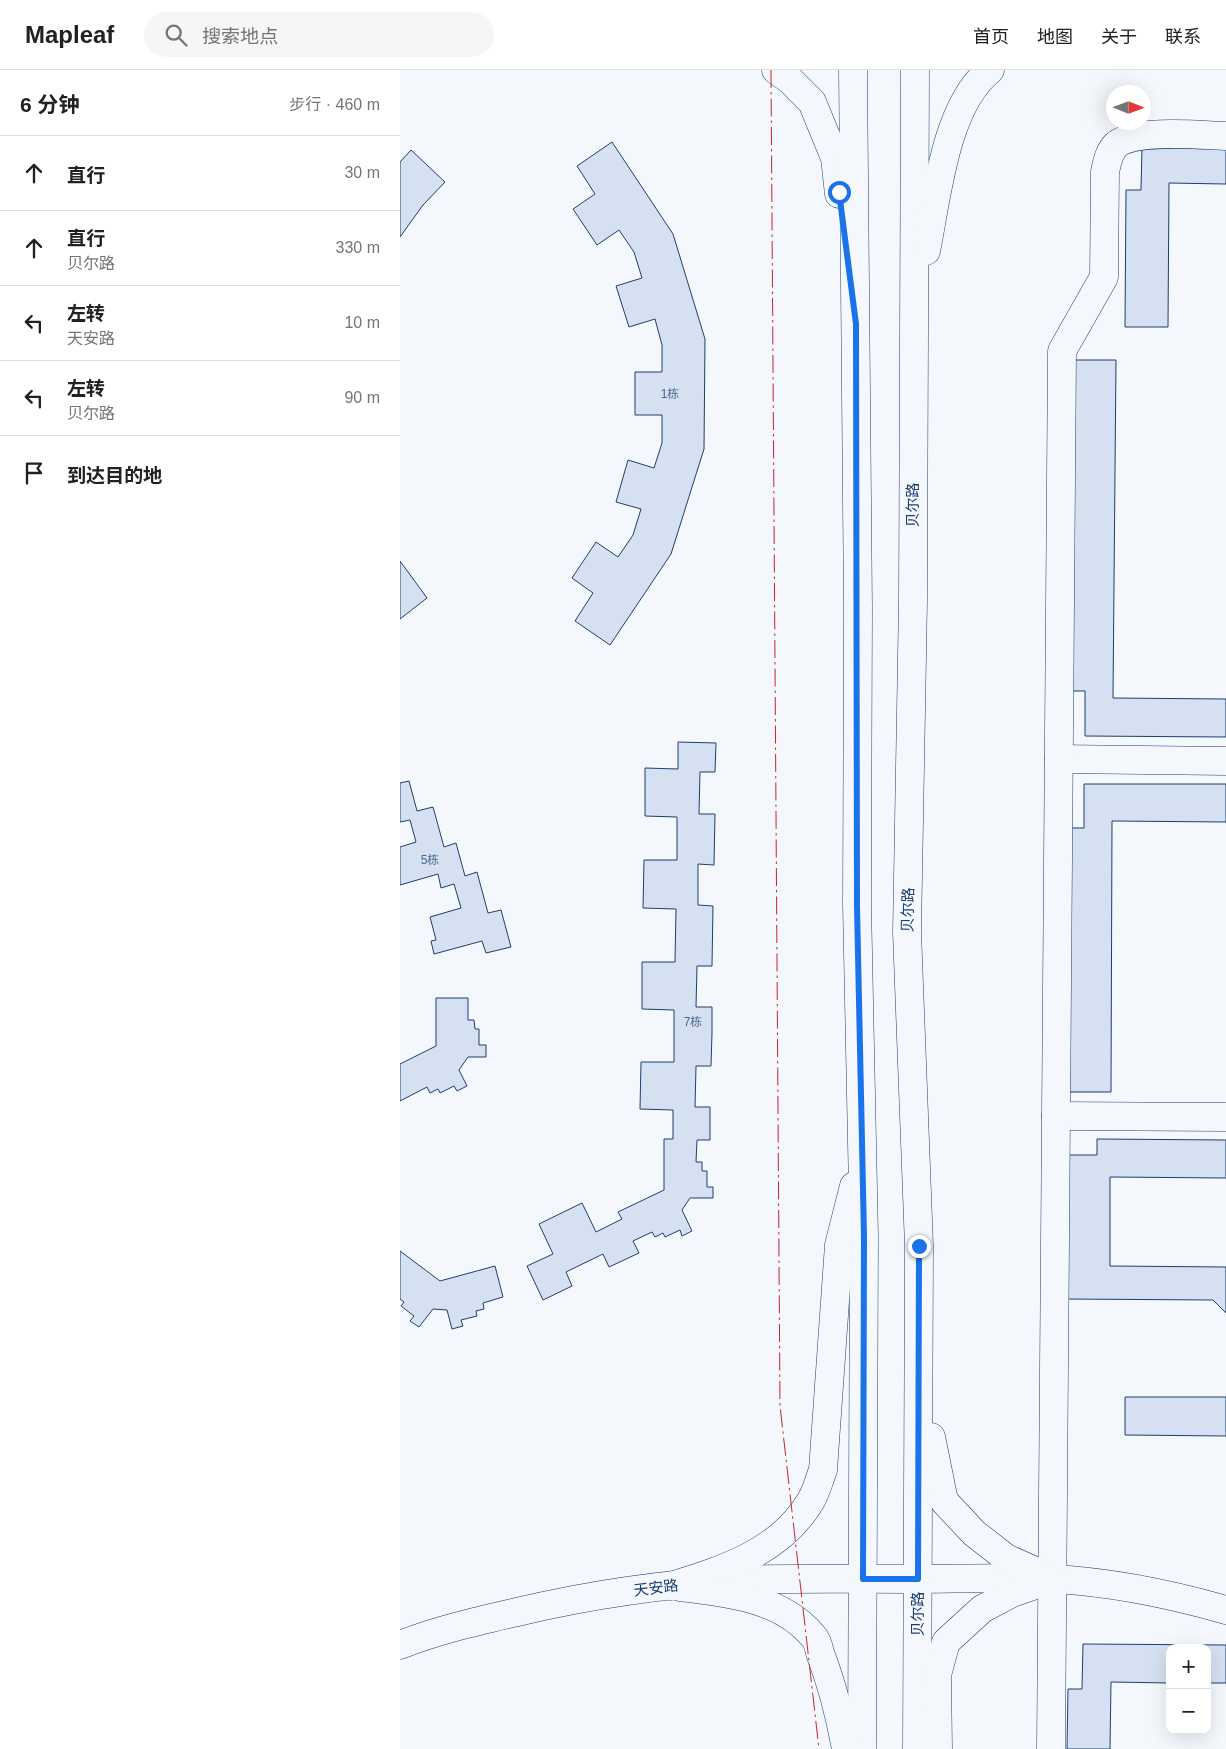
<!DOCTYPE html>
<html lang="zh">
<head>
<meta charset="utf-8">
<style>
	body { margin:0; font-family:Arial,"Noto Sans SC",sans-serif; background:#f6f6f6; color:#202124 }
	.controls { position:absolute; right:15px; bottom:15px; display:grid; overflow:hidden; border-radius:10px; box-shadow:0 5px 20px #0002 }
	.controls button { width:45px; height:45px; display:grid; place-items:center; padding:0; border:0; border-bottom:1px solid #e0e0e0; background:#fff; color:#202124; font:25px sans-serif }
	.compass { position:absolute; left:706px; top:15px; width:45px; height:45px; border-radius:50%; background:#fff; box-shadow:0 5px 20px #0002; rotate:91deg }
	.stop { position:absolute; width:15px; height:15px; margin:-11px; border:4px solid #1a73e8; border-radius:50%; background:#fff }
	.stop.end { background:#1a73e8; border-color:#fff; box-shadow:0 1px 5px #0008 }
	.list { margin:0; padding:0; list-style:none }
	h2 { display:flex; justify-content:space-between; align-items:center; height:65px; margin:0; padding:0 20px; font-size:21px }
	h2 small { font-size:16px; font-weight:400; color:#757577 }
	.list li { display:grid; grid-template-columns:32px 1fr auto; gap:15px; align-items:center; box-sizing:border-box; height:75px; padding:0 20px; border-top:1px solid #e0e0e0 }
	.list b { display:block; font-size:19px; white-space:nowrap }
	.list p { margin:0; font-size:16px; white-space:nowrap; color:#757577 }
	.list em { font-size:16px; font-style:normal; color:#757577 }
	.icon { flex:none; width:28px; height:28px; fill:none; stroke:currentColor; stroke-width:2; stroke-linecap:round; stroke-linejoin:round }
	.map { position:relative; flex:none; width:826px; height:1679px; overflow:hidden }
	header { display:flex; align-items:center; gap:30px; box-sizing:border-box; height:70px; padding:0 25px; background:#fff; border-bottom:1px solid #e0e0e0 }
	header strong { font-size:24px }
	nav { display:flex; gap:28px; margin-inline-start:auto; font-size:18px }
	.search { width:350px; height:45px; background:#f6f6f6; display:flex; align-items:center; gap:12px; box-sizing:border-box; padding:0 18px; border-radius:28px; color:#757577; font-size:19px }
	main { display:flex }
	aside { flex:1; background:#fff }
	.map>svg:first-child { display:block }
	.building { fill:#d5e0f0; stroke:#1d3f73 }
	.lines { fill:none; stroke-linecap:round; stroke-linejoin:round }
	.minor-casing { stroke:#1d3f73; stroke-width:29 }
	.major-casing { stroke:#1d3f73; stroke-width:29 }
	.minor { stroke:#f4f7fb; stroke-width:28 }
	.major { stroke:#f4f7fb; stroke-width:28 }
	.power { stroke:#c62828; stroke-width:1; stroke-dasharray:18 4 2.5 4; stroke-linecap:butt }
	.route { stroke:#1a73e8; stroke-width:6 }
	.labels { text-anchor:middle; stroke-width:4; stroke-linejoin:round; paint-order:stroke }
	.number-label { font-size:12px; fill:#4b6792 }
	.street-label { font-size:15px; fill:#1d3f73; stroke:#f4f7fb }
</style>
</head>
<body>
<header>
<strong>Mapleaf</strong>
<div class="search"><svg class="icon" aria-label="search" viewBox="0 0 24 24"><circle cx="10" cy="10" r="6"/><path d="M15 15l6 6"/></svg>搜索地点</div>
<nav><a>首页</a><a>地图</a><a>关于</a><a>联系</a></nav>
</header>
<main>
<aside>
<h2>6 分钟<small>步行 · 460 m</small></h2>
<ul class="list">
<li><svg class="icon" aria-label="ahead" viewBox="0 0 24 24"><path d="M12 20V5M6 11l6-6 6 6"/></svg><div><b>直行</b></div><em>30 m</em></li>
<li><svg class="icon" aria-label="ahead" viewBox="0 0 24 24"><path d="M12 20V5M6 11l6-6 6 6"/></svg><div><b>直行</b><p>贝尔路</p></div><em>330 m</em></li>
<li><svg class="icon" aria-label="left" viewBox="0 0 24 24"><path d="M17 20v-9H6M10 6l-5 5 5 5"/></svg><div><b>左转</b><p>天安路</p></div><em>10 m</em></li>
<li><svg class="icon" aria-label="left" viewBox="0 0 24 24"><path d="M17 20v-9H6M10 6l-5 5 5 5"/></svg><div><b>左转</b><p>贝尔路</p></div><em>90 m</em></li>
<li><svg class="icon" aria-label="arrive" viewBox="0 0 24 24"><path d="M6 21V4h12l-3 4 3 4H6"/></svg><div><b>到达目的地</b></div></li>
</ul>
</aside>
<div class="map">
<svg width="826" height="1679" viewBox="0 0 826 1679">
	<rect width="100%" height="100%" fill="#f4f7fb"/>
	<!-- building -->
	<g class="building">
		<polygon points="212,72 273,164 305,269 304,379 271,484 210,575 175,551 193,523 172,508 196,472 218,487 233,465 241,439 216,432 228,390 254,398 262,373 262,345 235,345 235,302 262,302 262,275 255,249 229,257 216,216 242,208 234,182 219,160 197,175 173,139 195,124 177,96"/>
		<polygon points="742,76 826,76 826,114 769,113 768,257 725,257 726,120 741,120"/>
		<polygon points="11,80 45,112 23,135 0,167 0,92"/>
		<polygon points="673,290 716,290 713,628 826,629 826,667 685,666 685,621 670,621"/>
		<polygon points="0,491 27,528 0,549"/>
		<polygon points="278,672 316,673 315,702 300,702 299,744 315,744 314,795 298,794 298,835 313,836 312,896 297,896 296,937 312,937 312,963 311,996 296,996 295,1037 310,1037 310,1070 297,1070 296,1092 302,1092 302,1101 307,1101 307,1117 313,1117 313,1128 290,1128 282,1140 292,1161 282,1166 280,1160 265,1167 263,1163 255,1167 252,1162 233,1171 239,1183 209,1197 203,1184 166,1202 172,1216 143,1230 127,1196 153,1184 139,1154 182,1133 196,1162 222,1149 218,1142 264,1120 264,1069 273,1069 273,1040 240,1039 241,992 274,992 274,940 242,939 242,892 275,892 276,839 243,838 244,790 277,790 277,747 245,746 245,698 278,699"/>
		<polygon points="9,711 17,741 33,737 44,777 56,773 65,806 77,802 88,843 101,840 111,877 86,883 82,871 34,884 31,871 36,870 30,847 61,838 54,814 41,818 38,804 0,815 0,777 16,772 10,750 0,752 0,713"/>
		<polygon points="684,714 826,714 826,752 712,751 711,1022 667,1022 669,758 684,758"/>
		<polygon points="36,928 68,928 68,950 74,950 75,959 79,959 79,975 86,975 86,987 68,987 59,1000 67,1016 57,1021 54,1016 40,1023 38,1019 30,1023 27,1017 0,1031 0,994 36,976"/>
		<polygon points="697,1069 826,1070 826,1108 710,1107 710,1196 826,1197 826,1243 813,1230 666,1229 667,1085 697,1085"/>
		<polygon points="0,1181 40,1211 95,1196 103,1227 83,1233 84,1239 76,1241 77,1246 61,1250 63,1256 52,1259 47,1240 33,1239 19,1257 10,1251 14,1246 1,1236 4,1232 0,1229"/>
		<polygon points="725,1327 826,1327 826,1366 725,1365"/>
		<polygon points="683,1574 826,1575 826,1613 807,1613 807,1578 770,1578 770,1613 711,1612 710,1679 667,1679 668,1619 682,1619"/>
	</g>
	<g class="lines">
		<defs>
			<g id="minor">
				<polyline points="659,689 826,691"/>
				<polyline points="656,1046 826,1047"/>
				<path d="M0,1575C38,1560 78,1551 117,1542C189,1525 263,1514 337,1510C393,1508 449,1509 505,1509C554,1509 604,1507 653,1509C711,1512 770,1524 826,1540"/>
				<path d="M651,1679L662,281L704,207L705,102C707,92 709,81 717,74C737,59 800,65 826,66"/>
			</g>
			<g id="major">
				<polyline points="376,0 390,10 412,32 435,88 439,124"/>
				<polyline points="453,0 458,538 457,835 464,1167 462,1679"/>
				<polyline points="515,0 513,531 507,862 519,1176 517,1679"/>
				<path d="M526,181C537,127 545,36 590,0"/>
				<polyline points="531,1367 544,1431 574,1463 606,1488 653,1509"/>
				<path d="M271,1516C323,1500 380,1482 410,1432C416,1423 419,1410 423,1400L439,1175L454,1116"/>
				<path d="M280,1517C327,1523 380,1527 413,1566C417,1570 419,1578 420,1583C432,1614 440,1646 446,1679"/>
				<polyline points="538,1679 537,1605 546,1572 582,1539 612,1523 653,1509"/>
			</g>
		</defs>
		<!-- minor casing -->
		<use href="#minor" class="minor-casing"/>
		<!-- major casing -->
		<use href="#major" class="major-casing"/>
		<!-- minor -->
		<use href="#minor" class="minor"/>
		<!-- major -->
		<use href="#major" class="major"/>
		<!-- power -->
		<polyline class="power" points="371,0 380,1336 419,1679"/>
	</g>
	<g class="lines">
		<!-- route -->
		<polyline class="route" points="439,122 456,254 457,836 464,1167 463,1509 518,1509 519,1176"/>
	</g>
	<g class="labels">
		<!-- number labels -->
		<g class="number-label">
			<text x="270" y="328">1栋</text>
			<text x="30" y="794">5栋</text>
			<text x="293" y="956">7栋</text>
		</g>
		<!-- street labels -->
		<g class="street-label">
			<text transform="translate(513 435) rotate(-90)" y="5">贝尔路</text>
			<text transform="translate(508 840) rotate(-89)" y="5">贝尔路</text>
			<text transform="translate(256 1518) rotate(-7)" y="5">天安路</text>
			<text transform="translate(518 1544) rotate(-90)" y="5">贝尔路</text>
		</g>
	</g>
</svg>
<div class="controls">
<button>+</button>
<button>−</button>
</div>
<svg class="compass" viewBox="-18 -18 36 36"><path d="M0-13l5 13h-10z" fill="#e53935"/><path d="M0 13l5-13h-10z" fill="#757577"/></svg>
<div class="stop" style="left:439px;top:122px"></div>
<div class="stop end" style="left:519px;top:1176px"></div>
</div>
</main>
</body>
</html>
